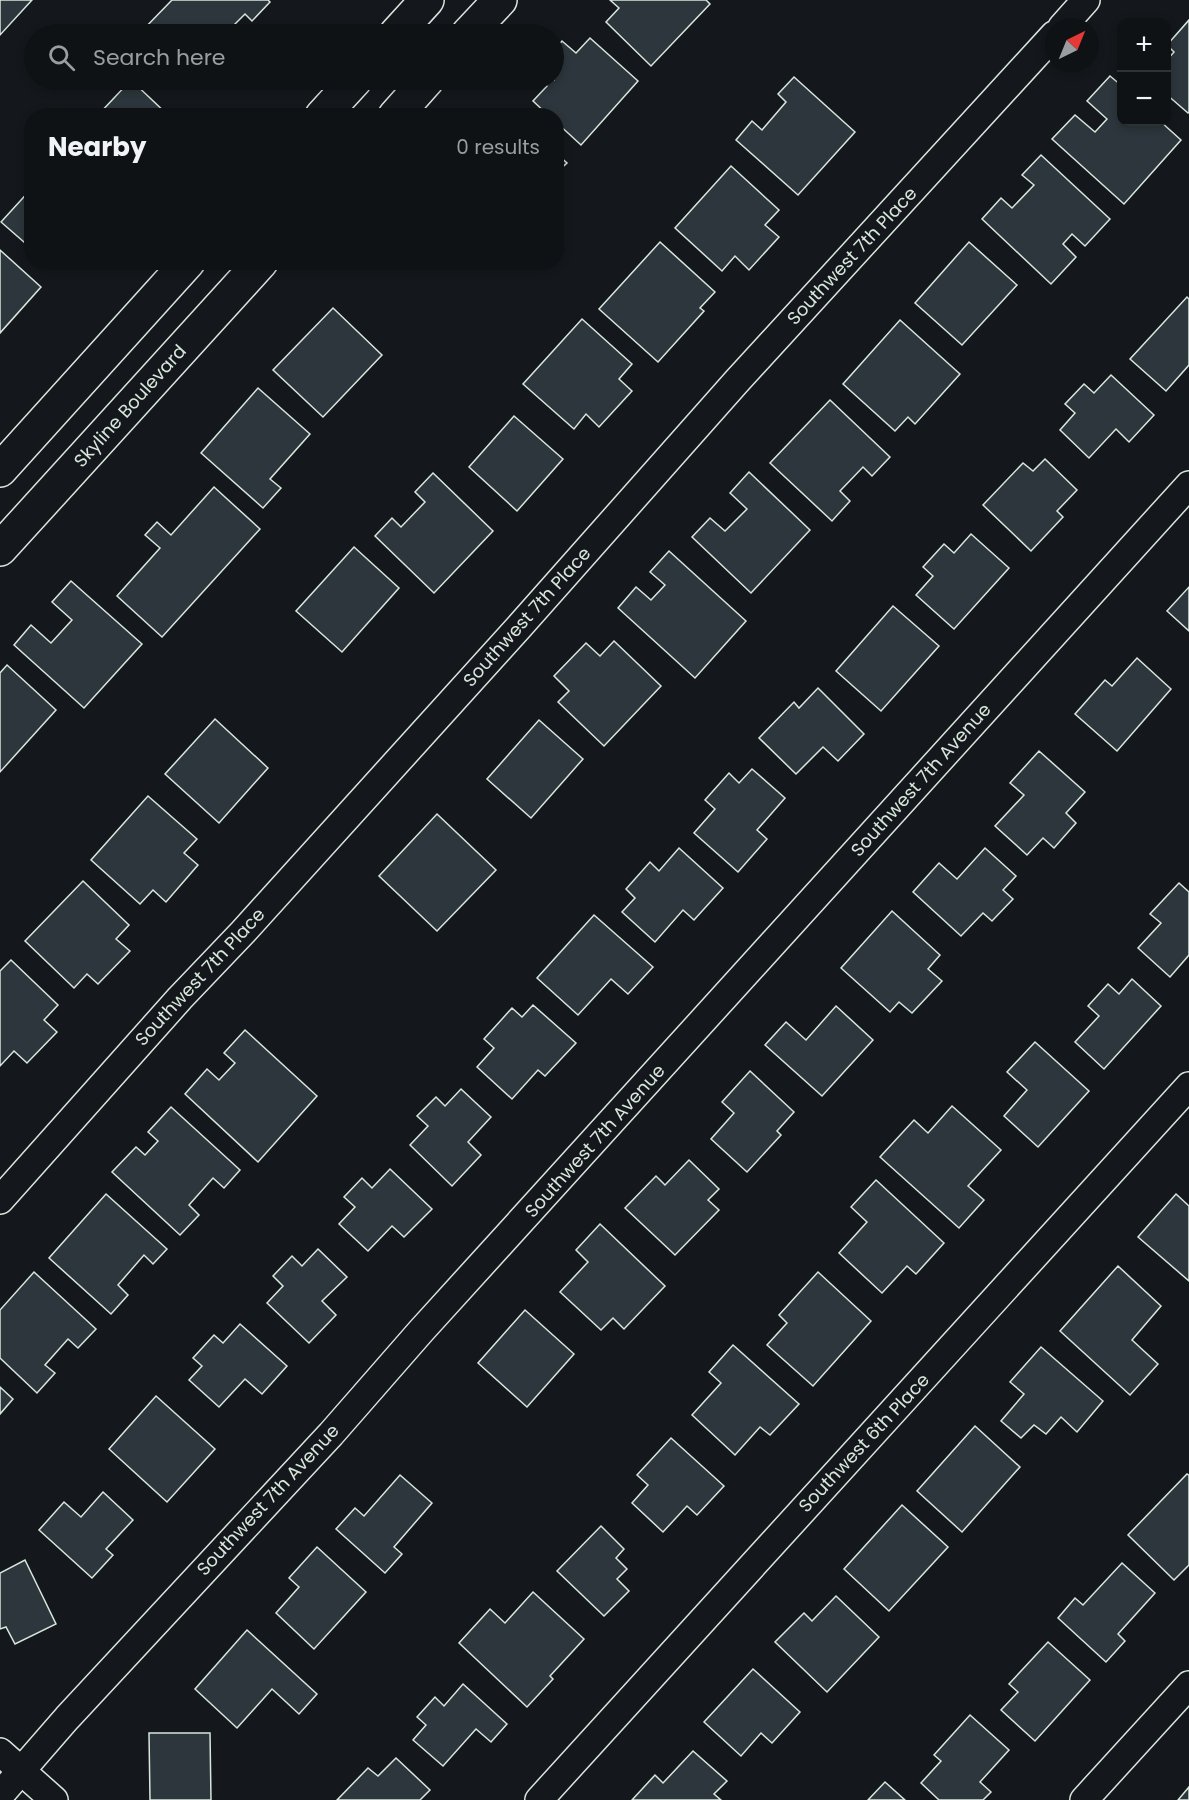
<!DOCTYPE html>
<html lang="en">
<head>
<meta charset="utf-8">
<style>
	body { margin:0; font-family:Poppins,sans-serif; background:#181b1e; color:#f1f3f6 }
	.controls { position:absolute; right:18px; top:18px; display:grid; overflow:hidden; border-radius:12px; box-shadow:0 3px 9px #0003 }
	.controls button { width:54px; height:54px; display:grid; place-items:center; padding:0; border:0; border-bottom:2px solid #2f3234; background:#0f1215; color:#f1f3f6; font:30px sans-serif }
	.compass { position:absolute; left:1045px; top:18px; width:54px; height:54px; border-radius:50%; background:#0f1215; box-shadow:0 3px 9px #0003; rotate:43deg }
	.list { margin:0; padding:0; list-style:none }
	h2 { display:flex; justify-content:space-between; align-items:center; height:78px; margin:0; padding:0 24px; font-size:26px }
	h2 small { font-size:20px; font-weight:400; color:#9b9ea0 }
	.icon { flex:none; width:33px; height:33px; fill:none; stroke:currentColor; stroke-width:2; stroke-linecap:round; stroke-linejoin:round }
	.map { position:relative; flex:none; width:1189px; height:1800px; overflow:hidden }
	.search { position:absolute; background:#0f1215; box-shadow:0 3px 9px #0003; left:24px; top:24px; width:540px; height:66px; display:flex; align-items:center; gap:15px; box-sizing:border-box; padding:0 21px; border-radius:33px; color:#9b9ea0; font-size:22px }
	.panel { position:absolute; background:#0f1215; box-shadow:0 3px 9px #0003; left:24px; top:108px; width:540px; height:162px; border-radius:24px }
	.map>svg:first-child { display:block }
	.building { fill:#2c363c; stroke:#d8e6dc; stroke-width:1.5 }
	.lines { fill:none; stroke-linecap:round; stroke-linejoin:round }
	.street-casing { stroke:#d8e6dc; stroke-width:30 }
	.secondary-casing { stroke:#d8e6dc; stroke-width:36 }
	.street { stroke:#14181c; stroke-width:27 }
	.secondary { stroke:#14181c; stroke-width:33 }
	.labels { text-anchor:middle; stroke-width:4.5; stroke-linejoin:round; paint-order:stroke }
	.street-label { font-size:18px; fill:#d8e6dc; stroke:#14181c }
</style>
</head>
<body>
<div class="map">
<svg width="1189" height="1800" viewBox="0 0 1189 1800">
	<rect width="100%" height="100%" fill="#14181c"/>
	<!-- building -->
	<g class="building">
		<polygon points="0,0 32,0 0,35"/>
		<polygon points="172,0 268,0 270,2 252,21 245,14 225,34 139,34"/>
		<polygon points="610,0 706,0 710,4 651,66 606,22 619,8"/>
		<polygon points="1189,20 1189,112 1188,113 1166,94 1166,61 1174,52 1167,45"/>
		<polygon points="590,38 638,81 581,145 556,122 556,116 549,116 533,101 547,86 539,80 554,80 554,51 562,41 576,53"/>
		<polygon points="1110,76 1122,86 1122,122 1161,122 1181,140 1124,204 1052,139 1075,115 1095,132 1107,119 1087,101"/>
		<polygon points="794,77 855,132 798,195 736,140 752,121 762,130 786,102 778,94"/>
		<polygon points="131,80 169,116 97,116"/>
		<polygon points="556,153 567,163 556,173"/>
		<polygon points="1041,155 1110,219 1085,246 1072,234 1063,244 1076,257 1051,284 982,219 1001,198 1012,208 1034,185 1022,175"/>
		<polygon points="731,166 779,210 765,225 779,237 749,270 735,256 722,271 675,228"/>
		<polygon points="32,188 32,249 1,222"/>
		<polygon points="660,242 715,292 700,308 704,311 658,362 599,309"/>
		<polygon points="969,242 1017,285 962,345 915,303"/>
		<polygon points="0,250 41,287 0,333"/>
		<polygon points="1187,297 1189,299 1189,365 1166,391 1130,359"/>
		<polygon points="333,308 382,355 323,417 273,370"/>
		<polygon points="582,319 632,364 619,379 632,391 599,427 586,414 574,429 523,384"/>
		<polygon points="900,320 960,374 915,424 908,417 895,431 843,384"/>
		<polygon points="1111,375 1154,415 1129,442 1116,429 1089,458 1060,430 1075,413 1065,404 1084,384 1094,393"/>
		<polygon points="258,388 310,434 270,479 281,488 263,508 201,453"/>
		<polygon points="830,400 890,457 872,476 863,467 840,491 850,501 832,521 770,463"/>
		<polygon points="514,416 563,459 517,511 469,467"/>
		<polygon points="1045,459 1077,490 1057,511 1063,517 1031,551 983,505 1023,463 1033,471"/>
		<polygon points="749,472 810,530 751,593 692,537 710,518 725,531 747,509 730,493"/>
		<polygon points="433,473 493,531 434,593 375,536 392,518 401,527 425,502 415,492"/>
		<polygon points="214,487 260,529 162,637 117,596 160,548 145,535 157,522 171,535"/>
		<polygon points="971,534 1009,568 954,629 916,595 933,576 923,567 944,544 954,553"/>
		<polygon points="354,547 399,588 342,652 296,611"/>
		<polygon points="669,551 746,621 695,678 618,608 636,587 651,600 665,585 650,572"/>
		<polygon points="71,581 142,644 84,708 14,645 31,625 51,643 72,620 52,602"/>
		<polygon points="1189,587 1189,631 1167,611"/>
		<polygon points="893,606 939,646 881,711 836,671"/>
		<polygon points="614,641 661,686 604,746 558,702 569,691 554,676 586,643 600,656"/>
		<polygon points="1137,658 1171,689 1117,751 1075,714 1105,680 1112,686"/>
		<polygon points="7,665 56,710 0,772 0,673"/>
		<polygon points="818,688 864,734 838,761 823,747 796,774 759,738 794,702 799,708"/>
		<polygon points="215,719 268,768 219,823 165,774"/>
		<polygon points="539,720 583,759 531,818 487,779"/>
		<polygon points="1039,751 1085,792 1066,813 1076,823 1054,848 1043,838 1027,855 995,826 1024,795 1010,783"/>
		<polygon points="752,769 785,798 757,830 767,839 738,872 694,833 715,809 705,800 729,773 739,783"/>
		<polygon points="148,796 197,839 184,853 198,865 166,902 153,890 140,904 91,860"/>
		<polygon points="437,814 496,870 437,931 379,876"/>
		<polygon points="679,848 723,888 694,920 683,910 655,942 622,912 635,898 626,889 650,862 659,871"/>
		<polygon points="985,848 1016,876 1003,890 1013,899 992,921 983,913 961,936 913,892 939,863 957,879"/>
		<polygon points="83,881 129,925 116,939 130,951 98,984 87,974 74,988 25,941"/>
		<polygon points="1179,883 1189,892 1189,955 1170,977 1138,948 1161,923 1150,914"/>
		<polygon points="892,911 940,955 928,969 942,981 912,1013 899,1002 890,1012 841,968"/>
		<polygon points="594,915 653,967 628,994 611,979 578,1015 537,978"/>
		<polygon points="11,960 58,1005 44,1020 57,1032 27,1063 14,1051 0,1066 0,971"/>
		<polygon points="1132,979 1161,1006 1104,1069 1075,1042 1099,1016 1088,1006 1108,984 1119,994"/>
		<polygon points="533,1005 576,1043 545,1076 538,1070 512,1099 477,1067 494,1048 484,1039 512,1008 522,1017"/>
		<polygon points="836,1006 873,1040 822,1096 765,1045 786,1022 806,1040"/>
		<polygon points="245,1030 317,1096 258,1162 185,1094 207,1069 219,1080 235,1063 224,1053"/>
		<polygon points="1035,1042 1089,1091 1038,1147 1004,1116 1027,1090 1007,1072"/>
		<polygon points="750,1071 794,1112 777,1131 781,1135 747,1172 711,1139 734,1113 722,1102"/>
		<polygon points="461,1089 491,1117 468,1142 481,1155 452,1186 410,1145 428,1126 417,1116 436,1097 445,1106"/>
		<polygon points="952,1106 1001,1150 968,1186 984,1200 959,1228 880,1157 914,1120 928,1133"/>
		<polygon points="171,1107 240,1170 224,1188 213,1178 189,1205 199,1215 180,1235 112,1172 136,1147 145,1155 158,1141 148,1132"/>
		<polygon points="689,1160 719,1189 708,1200 719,1210 675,1255 625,1208 656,1176 665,1185"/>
		<polygon points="390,1169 432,1209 404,1237 392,1226 368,1251 339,1224 355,1207 344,1197 362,1178 372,1188"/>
		<polygon points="876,1180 944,1243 916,1274 907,1266 882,1293 839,1253 867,1222 851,1207"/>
		<polygon points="106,1194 167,1249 153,1264 144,1255 118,1285 128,1295 111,1314 49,1258"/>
		<polygon points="1176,1194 1189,1206 1189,1281 1138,1237"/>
		<polygon points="600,1224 665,1286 624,1329 613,1318 601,1330 560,1292 588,1262 576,1250"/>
		<polygon points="318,1249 347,1277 322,1301 336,1315 309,1343 267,1303 283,1286 273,1276 292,1256 302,1266"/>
		<polygon points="1118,1266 1161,1306 1132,1340 1158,1364 1130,1395 1060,1331"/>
		<polygon points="34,1272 96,1329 78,1348 68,1339 45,1365 55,1373 37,1393 0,1358 0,1310"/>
		<polygon points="818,1272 871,1321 813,1386 767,1345 787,1323 779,1315"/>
		<polygon points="525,1310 574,1354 527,1407 478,1363"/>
		<polygon points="240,1324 287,1366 262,1394 245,1379 219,1407 189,1380 202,1366 193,1358 214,1335 223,1343"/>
		<polygon points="733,1345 799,1404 770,1435 760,1427 735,1455 692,1415 721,1383 709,1372"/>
		<polygon points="1041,1347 1103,1401 1077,1432 1061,1417 1046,1434 1034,1425 1021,1438 1001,1421 1024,1394 1010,1382"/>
		<polygon points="0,1387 13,1399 0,1414"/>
		<polygon points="156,1396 215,1449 167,1502 109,1449"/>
		<polygon points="975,1426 1020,1467 962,1532 917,1491"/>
		<polygon points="671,1438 724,1486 697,1515 687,1506 663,1532 632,1503 648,1485 637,1475"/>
		<polygon points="1187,1474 1189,1475 1189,1565 1174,1580 1128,1535"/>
		<polygon points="400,1475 432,1503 394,1547 402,1554 385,1573 336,1529 355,1508 364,1516"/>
		<polygon points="103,1492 133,1520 106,1549 113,1555 92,1578 39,1530 64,1502 81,1517"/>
		<polygon points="902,1505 948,1547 889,1611 844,1569"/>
		<polygon points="601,1526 624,1549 616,1558 627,1569 617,1579 629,1591 604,1616 557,1571"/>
		<polygon points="317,1547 366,1592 314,1649 276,1613 299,1587 289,1578"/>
		<polygon points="25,1560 56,1624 15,1644 6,1627 0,1629 0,1573"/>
		<polygon points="1122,1563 1155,1593 1118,1634 1125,1641 1106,1662 1058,1618 1075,1598 1083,1605"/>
		<polygon points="533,1592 584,1639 550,1676 553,1679 527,1707 459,1643 490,1609 505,1623"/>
		<polygon points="836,1596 879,1637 827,1692 775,1642 804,1613 812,1621"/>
		<polygon points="247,1630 317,1694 299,1714 272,1689 237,1728 195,1689"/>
		<polygon points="1048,1642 1090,1680 1035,1741 1001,1710 1018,1692 1009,1684"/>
		<polygon points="753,1669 800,1712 772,1743 761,1733 741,1756 704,1722"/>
		<polygon points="463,1684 507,1724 491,1742 476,1729 443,1766 413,1740 426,1725 417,1717 435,1697 444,1706"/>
		<polygon points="970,1715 1009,1750 980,1782 991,1792 983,1800 939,1800 921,1783 941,1761 934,1755"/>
		<polygon points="149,1733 210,1733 211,1800 150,1800"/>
		<polygon points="693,1751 727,1781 714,1794 721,1800 632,1800 655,1775 663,1783"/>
		<polygon points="396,1758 430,1790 420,1800 337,1800 368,1768 378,1776"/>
		<polygon points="885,1782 905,1800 868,1800"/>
		<polygon points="1189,1787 1189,1800 1178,1800"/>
	</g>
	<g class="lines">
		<defs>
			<g id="street">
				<polyline points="1062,27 1086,0"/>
				<polyline points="0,1200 180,998 243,932 519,627 737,381 1054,35"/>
				<polyline points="0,1752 54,1800"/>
				<polyline points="0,1795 67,1718 331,1434 421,1331 1189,485"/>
				<polyline points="539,1800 1189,1086"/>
				<polyline points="1084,1800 1189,1685"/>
			</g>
			<g id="secondary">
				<polyline points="396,34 427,0"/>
				<polyline points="468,34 500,0"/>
				<polyline points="322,116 355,80"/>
				<polyline points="395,116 427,80"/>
				<polyline points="0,470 188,262"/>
				<polyline points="0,549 261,262"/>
			</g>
		</defs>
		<!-- street casing -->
		<use href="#street" class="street-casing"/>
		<!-- secondary casing -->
		<use href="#secondary" class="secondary-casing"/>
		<!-- street -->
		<use href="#street" class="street"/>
		<!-- secondary -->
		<use href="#secondary" class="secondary"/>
	</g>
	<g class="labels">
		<!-- street labels -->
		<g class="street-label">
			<text transform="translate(852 256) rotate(-47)" y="6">Southwest 7th Place</text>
			<text transform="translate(130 406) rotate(-48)" y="6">Skyline Boulevard</text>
			<text transform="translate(527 617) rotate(-48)" y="6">Southwest 7th Place</text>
			<text transform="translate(921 780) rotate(-48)" y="6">Southwest 7th Avenue</text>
			<text transform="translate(200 977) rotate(-47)" y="6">Southwest 7th Place</text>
			<text transform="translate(595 1141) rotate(-48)" y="6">Southwest 7th Avenue</text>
			<text transform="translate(864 1443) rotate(-47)" y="6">Southwest 6th Place</text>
			<text transform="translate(268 1500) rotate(-47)" y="6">Southwest 7th Avenue</text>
		</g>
	</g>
</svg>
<div class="controls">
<button>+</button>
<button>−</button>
</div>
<svg class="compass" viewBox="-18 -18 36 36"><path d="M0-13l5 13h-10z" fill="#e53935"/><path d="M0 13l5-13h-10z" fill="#9b9ea0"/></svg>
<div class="search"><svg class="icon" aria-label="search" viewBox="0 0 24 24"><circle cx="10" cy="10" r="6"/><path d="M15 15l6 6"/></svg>Search here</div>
<section class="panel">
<h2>Nearby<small>0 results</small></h2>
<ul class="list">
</ul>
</section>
</div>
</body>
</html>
